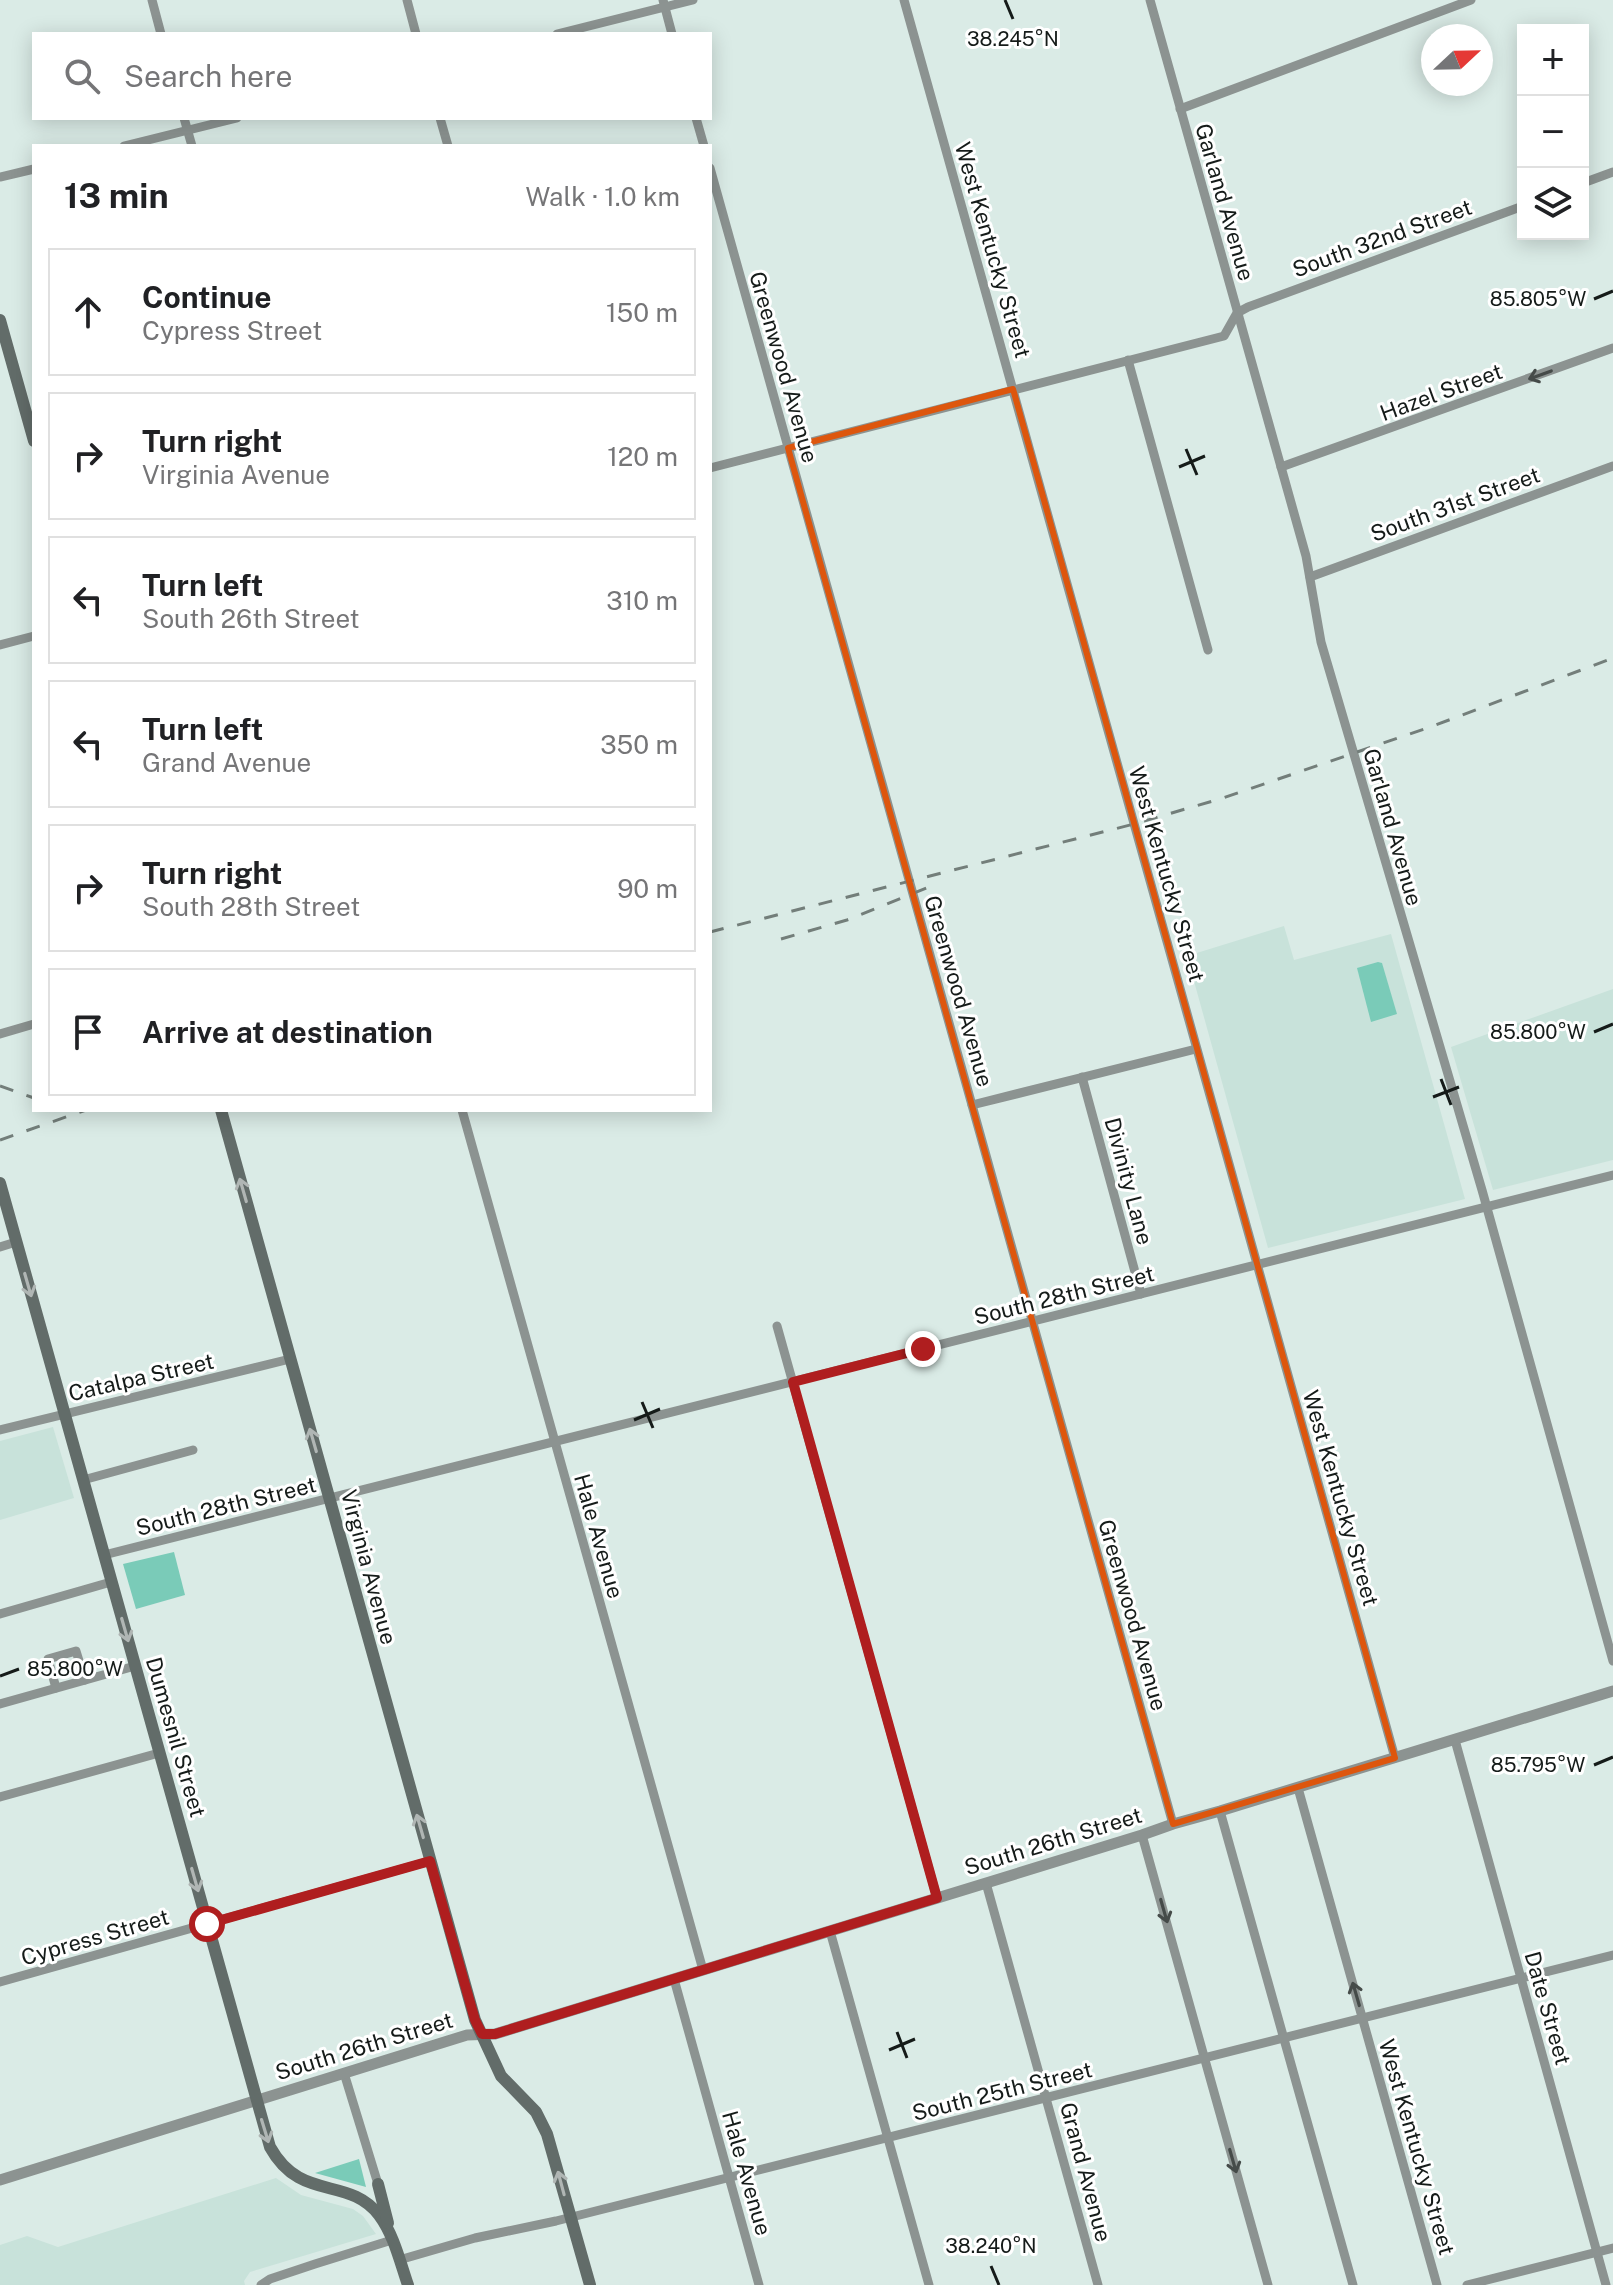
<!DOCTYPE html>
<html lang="en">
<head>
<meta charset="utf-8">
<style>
	body { margin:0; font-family:"Public Sans",sans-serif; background:#f6f6f6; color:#202124 }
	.controls { position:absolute; right:24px; top:24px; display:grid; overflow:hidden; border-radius:0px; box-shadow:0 4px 20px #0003 }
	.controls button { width:72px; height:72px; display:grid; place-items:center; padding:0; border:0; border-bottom:2px solid #e0e0e0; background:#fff; color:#202124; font:40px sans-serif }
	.compass { position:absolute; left:1421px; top:24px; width:72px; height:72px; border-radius:50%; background:#fff; box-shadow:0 4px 20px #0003; rotate:68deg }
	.stop { position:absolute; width:24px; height:24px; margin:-18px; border:6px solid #af1e1f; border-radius:50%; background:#fff }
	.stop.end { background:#af1e1f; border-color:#fff; box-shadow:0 2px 8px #0008 }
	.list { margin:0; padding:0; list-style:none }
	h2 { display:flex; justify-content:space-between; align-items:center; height:104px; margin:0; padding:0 32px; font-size:34px }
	h2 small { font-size:26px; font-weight:400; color:#757577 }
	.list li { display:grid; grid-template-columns:52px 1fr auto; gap:24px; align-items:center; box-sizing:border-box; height:128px; margin:0 16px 16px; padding:0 16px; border:2px solid #e0e0e0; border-radius:0px }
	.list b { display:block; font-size:30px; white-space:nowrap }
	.list p { margin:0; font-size:26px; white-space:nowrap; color:#757577 }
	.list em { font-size:26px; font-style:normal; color:#757577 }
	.icon { flex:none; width:44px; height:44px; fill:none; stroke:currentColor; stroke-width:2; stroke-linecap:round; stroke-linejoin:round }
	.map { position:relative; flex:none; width:1613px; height:2285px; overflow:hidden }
	.search { position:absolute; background:#fff; box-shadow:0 4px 20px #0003; left:32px; top:32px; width:680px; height:88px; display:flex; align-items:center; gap:20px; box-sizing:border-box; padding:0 28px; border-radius:0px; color:#757577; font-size:30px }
	.panel { position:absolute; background:#fff; box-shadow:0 4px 20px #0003; left:32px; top:144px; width:680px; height:968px; border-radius:0px }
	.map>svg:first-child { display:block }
	.built { fill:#c8e2da }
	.green { fill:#7acbb8 }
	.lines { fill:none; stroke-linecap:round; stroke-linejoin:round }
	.minor { stroke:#8c9391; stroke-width:9 }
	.tertiary { stroke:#8c9391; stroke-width:11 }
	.secondary { stroke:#626c69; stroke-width:12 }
	.rail { stroke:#737e7a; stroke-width:3; stroke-dasharray:14 14; stroke-linecap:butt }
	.oneway { stroke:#454b49 }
	.oneway2 { stroke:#b0b6b4 }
	.route { stroke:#af1e1f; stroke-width:10 }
	.marked { fill:none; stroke:#dd560d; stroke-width:6; stroke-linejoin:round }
	.ticks { fill:none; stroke:#151b19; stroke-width:3 }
	.labels { text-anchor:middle; stroke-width:6; stroke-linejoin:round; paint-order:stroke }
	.street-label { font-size:22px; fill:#151b19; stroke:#fff }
	.ticks-label { font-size:20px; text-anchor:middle; fill:#151b19; stroke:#fff; stroke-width:6; stroke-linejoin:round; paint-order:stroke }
</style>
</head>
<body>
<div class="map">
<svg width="1613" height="2285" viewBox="0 0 1613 2285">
	<rect width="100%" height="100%" fill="#daebe6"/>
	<!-- built -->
	<g class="built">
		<polygon points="1284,926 1294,960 1391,934 1465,1199 1268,1248 1187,956"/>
		<polygon points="1613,989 1613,1160 1493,1190 1451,1047"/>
		<polygon points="53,1427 74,1498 0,1520 0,1441"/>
		<polygon points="276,2178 301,2195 353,2209 363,2216 376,2234 250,2272 244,2281 245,2285 0,2285 0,2245 27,2236 58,2247"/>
	</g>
	<!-- green -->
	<g class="green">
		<polygon points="1378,962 1382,963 1397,1014 1371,1022 1357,968"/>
		<polygon points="174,1552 185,1595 136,1609 123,1564"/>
		<polygon points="359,2159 366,2187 315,2173"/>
	</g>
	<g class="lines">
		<!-- minor -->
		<g class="minor">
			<polyline points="152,0 161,34"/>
			<polyline points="407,0 416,34"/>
			<polyline points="663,0 672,34"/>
			<polyline points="904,0 1395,1758"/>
			<polyline points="1150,0 1306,556 1321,642 1482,1190 1613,1661"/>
			<polyline points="557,34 693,0"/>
			<polyline points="1180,109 1471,0"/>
			<polyline points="184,118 192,146"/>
			<polyline points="440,118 448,146"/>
			<polyline points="696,118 704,146"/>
			<polyline points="124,146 237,118"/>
			<polyline points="710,168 1173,1824"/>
			<polyline points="0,177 34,169"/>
			<polyline points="1583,183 1613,172"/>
			<polyline points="1128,360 1208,650"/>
			<polyline points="1281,467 1613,348"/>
			<polyline points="710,468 1224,336 1237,313 1248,307 1523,206"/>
			<polyline points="1310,577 1613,466"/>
			<polyline points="0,645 34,636"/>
			<polyline points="0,1034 34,1024"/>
			<polyline points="1082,1077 1141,1294"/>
			<polyline points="972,1105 1196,1049"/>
			<polyline points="462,1110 703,1970"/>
			<polyline points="0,1247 16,1242"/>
			<polyline points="777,1326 937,1898"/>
			<polyline points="0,1430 290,1359"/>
			<polyline points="83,1480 193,1450"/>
			<polyline points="104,1555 1613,1175"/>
			<polyline points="0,1614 111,1582"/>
			<polyline points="56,1688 48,1659 76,1651 85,1680"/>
			<polyline points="0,1704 135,1666"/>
			<polyline points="1455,1740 1606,2285"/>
			<polyline points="1298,1788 1437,2285"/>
			<polyline points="0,1797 159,1753"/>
			<polyline points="1220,1811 1353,2285"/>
			<polyline points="1142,1835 1268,2285"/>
			<polyline points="986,1883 1098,2285"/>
			<polyline points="830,1931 929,2285"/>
			<polyline points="674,1979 759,2285"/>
			<polyline points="0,1982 430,1861"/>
			<polyline points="344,2073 378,2184"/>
			<polyline points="399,2260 475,2238 556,2221 1613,1955"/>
			<polyline points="261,2285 270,2279 315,2264 392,2240"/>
			<polyline points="1467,2285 1613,2248"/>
		</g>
		<!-- tertiary -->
		<polyline class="tertiary" points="0,2180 467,2035 495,2034 1142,1835 1173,1824 1220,1811 1613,1691"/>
		<!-- secondary -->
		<g class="secondary">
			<polyline points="0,320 34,441"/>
			<polyline points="221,1110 475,2020 501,2076 536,2112 547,2134 590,2285"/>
			<path d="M0,1183L270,2147C301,2203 348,2175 379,2215C394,2235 400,2262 408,2285"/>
			<polyline points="378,2184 388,2223"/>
		</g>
		<!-- rail -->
		<g class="rail">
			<polyline points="710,932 1134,824 1223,798 1433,726 1613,658"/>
			<polyline points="781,939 847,920 939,883"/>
			<polyline points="0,1086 34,1098"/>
			<polyline points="0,1140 86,1110"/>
		</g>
	</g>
	<!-- one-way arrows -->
	<defs><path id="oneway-shaft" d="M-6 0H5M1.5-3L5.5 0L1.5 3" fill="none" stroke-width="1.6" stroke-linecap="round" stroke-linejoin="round" transform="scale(2)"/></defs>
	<g class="oneway">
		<use href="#oneway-shaft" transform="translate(1540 375) rotate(160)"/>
		<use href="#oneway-shaft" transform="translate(1164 1911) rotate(74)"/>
		<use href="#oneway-shaft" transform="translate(1356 1994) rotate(-106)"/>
		<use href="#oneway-shaft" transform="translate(1233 2161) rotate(74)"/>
	</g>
	<g class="oneway2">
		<use href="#oneway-shaft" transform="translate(243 1190) rotate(-106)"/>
		<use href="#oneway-shaft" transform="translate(28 1285) rotate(74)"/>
		<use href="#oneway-shaft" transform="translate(313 1440) rotate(-106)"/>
		<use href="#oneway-shaft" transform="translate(125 1630) rotate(74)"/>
		<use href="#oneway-shaft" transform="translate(420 1826) rotate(-106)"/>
		<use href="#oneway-shaft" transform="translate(195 1880) rotate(74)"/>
		<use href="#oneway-shaft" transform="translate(265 2131) rotate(73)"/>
		<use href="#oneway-shaft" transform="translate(561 2183) rotate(-105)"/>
	</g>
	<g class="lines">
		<!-- route -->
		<polyline class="route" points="207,1924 430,1861 475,2020 482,2034 495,2034 937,1898 793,1382 923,1349"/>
	</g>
	<!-- marked area -->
	<path class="marked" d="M1013,389L1395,1758L1173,1824L788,448Z"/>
	<!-- ticks -->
	<path class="ticks" d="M1005,0L1013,19M1594,299L1613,291M1186,449L1197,475M1179,467L1205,456M1594,1032L1613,1024M1441,1079L1451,1105M1433,1097L1459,1087M642,1402L653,1428M634,1420L660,1409M0,1676L19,1669M1594,1765L1613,1757M897,2032L907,2058M889,2050L915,2039M991,2266L999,2285"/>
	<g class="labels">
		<!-- street labels -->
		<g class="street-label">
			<text transform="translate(1225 202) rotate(74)" y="8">Garland Avenue</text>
			<text transform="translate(1382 238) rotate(-20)" y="8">South 32nd Street</text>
			<text transform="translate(993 250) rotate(74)" y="8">West Kentucky Street</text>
			<text transform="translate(784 367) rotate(74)" y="8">Greenwood Avenue</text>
			<text transform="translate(1441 392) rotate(-20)" y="8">Hazel Street</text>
			<text transform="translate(1455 504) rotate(-20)" y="8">South 31st Street</text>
			<text transform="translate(1393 827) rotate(74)" y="8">Garland Avenue</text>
			<text transform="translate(1167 874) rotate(74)" y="8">West Kentucky Street</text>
			<text transform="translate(959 991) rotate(74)" y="8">Greenwood Avenue</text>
			<text transform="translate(1129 1181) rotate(75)" y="8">Divinity Lane</text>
			<text transform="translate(1064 1295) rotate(-14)" y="8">South 28th Street</text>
			<text transform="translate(141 1377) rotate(-13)" y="8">Catalpa Street</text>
			<text transform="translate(1341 1498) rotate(74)" y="8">West Kentucky Street</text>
			<text transform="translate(226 1506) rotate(-14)" y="8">South 28th Street</text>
			<text transform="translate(599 1536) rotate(74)" y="8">Hale Avenue</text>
			<text transform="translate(369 1567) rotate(75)" y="8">Virginia Avenue</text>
			<text transform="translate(1133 1615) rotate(74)" y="8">Greenwood Avenue</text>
			<text transform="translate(176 1737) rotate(74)" y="8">Dumesnil Street</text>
			<text transform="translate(1053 1841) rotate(-17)" y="8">South 26th Street</text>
			<text transform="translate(95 1937) rotate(-16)" y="8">Cypress Street</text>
			<text transform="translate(1548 2008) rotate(74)" y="8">Date Street</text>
			<text transform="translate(364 2046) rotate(-17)" y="8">South 26th Street</text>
			<text transform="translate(1002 2091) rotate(-14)" y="8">South 25th Street</text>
			<text transform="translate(1417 2147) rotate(74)" y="8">West Kentucky Street</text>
			<text transform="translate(1086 2172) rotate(75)" y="8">Grand Avenue</text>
			<text transform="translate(747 2173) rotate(74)" y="8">Hale Avenue</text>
		</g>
	</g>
	<g class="ticks-label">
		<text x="1013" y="46">38.245°N</text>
		<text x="1538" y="306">85.805°W</text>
		<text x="1538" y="1039">85.800°W</text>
		<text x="75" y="1676">85.800°W</text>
		<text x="1538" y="1772">85.795°W</text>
		<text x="991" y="2253">38.240°N</text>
	</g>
</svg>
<div class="controls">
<button>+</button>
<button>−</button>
<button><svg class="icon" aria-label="layers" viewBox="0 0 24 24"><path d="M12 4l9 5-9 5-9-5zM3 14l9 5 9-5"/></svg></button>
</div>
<svg class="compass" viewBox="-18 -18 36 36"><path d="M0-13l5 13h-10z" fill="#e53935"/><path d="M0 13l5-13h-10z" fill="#757577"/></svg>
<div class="stop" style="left:207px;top:1924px"></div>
<div class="stop end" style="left:923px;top:1349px"></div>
<div class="search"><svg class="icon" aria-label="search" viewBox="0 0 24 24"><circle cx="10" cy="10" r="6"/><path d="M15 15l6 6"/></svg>Search here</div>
<section class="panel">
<h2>13 min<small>Walk · 1.0 km</small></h2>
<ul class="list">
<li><svg class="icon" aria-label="ahead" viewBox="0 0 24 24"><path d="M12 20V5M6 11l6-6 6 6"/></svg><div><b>Continue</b><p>Cypress Street</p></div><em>150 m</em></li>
<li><svg class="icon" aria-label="right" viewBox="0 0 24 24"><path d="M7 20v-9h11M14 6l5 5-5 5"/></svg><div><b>Turn right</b><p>Virginia Avenue</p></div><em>120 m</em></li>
<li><svg class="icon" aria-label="left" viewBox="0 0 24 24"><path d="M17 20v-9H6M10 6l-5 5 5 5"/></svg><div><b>Turn left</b><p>South 26th Street</p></div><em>310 m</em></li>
<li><svg class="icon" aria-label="left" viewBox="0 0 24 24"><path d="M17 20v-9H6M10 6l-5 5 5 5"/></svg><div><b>Turn left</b><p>Grand Avenue</p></div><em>350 m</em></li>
<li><svg class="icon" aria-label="right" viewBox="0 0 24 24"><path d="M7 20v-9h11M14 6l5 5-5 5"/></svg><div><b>Turn right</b><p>South 28th Street</p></div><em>90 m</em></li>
<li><svg class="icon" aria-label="arrive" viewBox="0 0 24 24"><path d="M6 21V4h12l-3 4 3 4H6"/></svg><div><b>Arrive at destination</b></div></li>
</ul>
</section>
</div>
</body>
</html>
